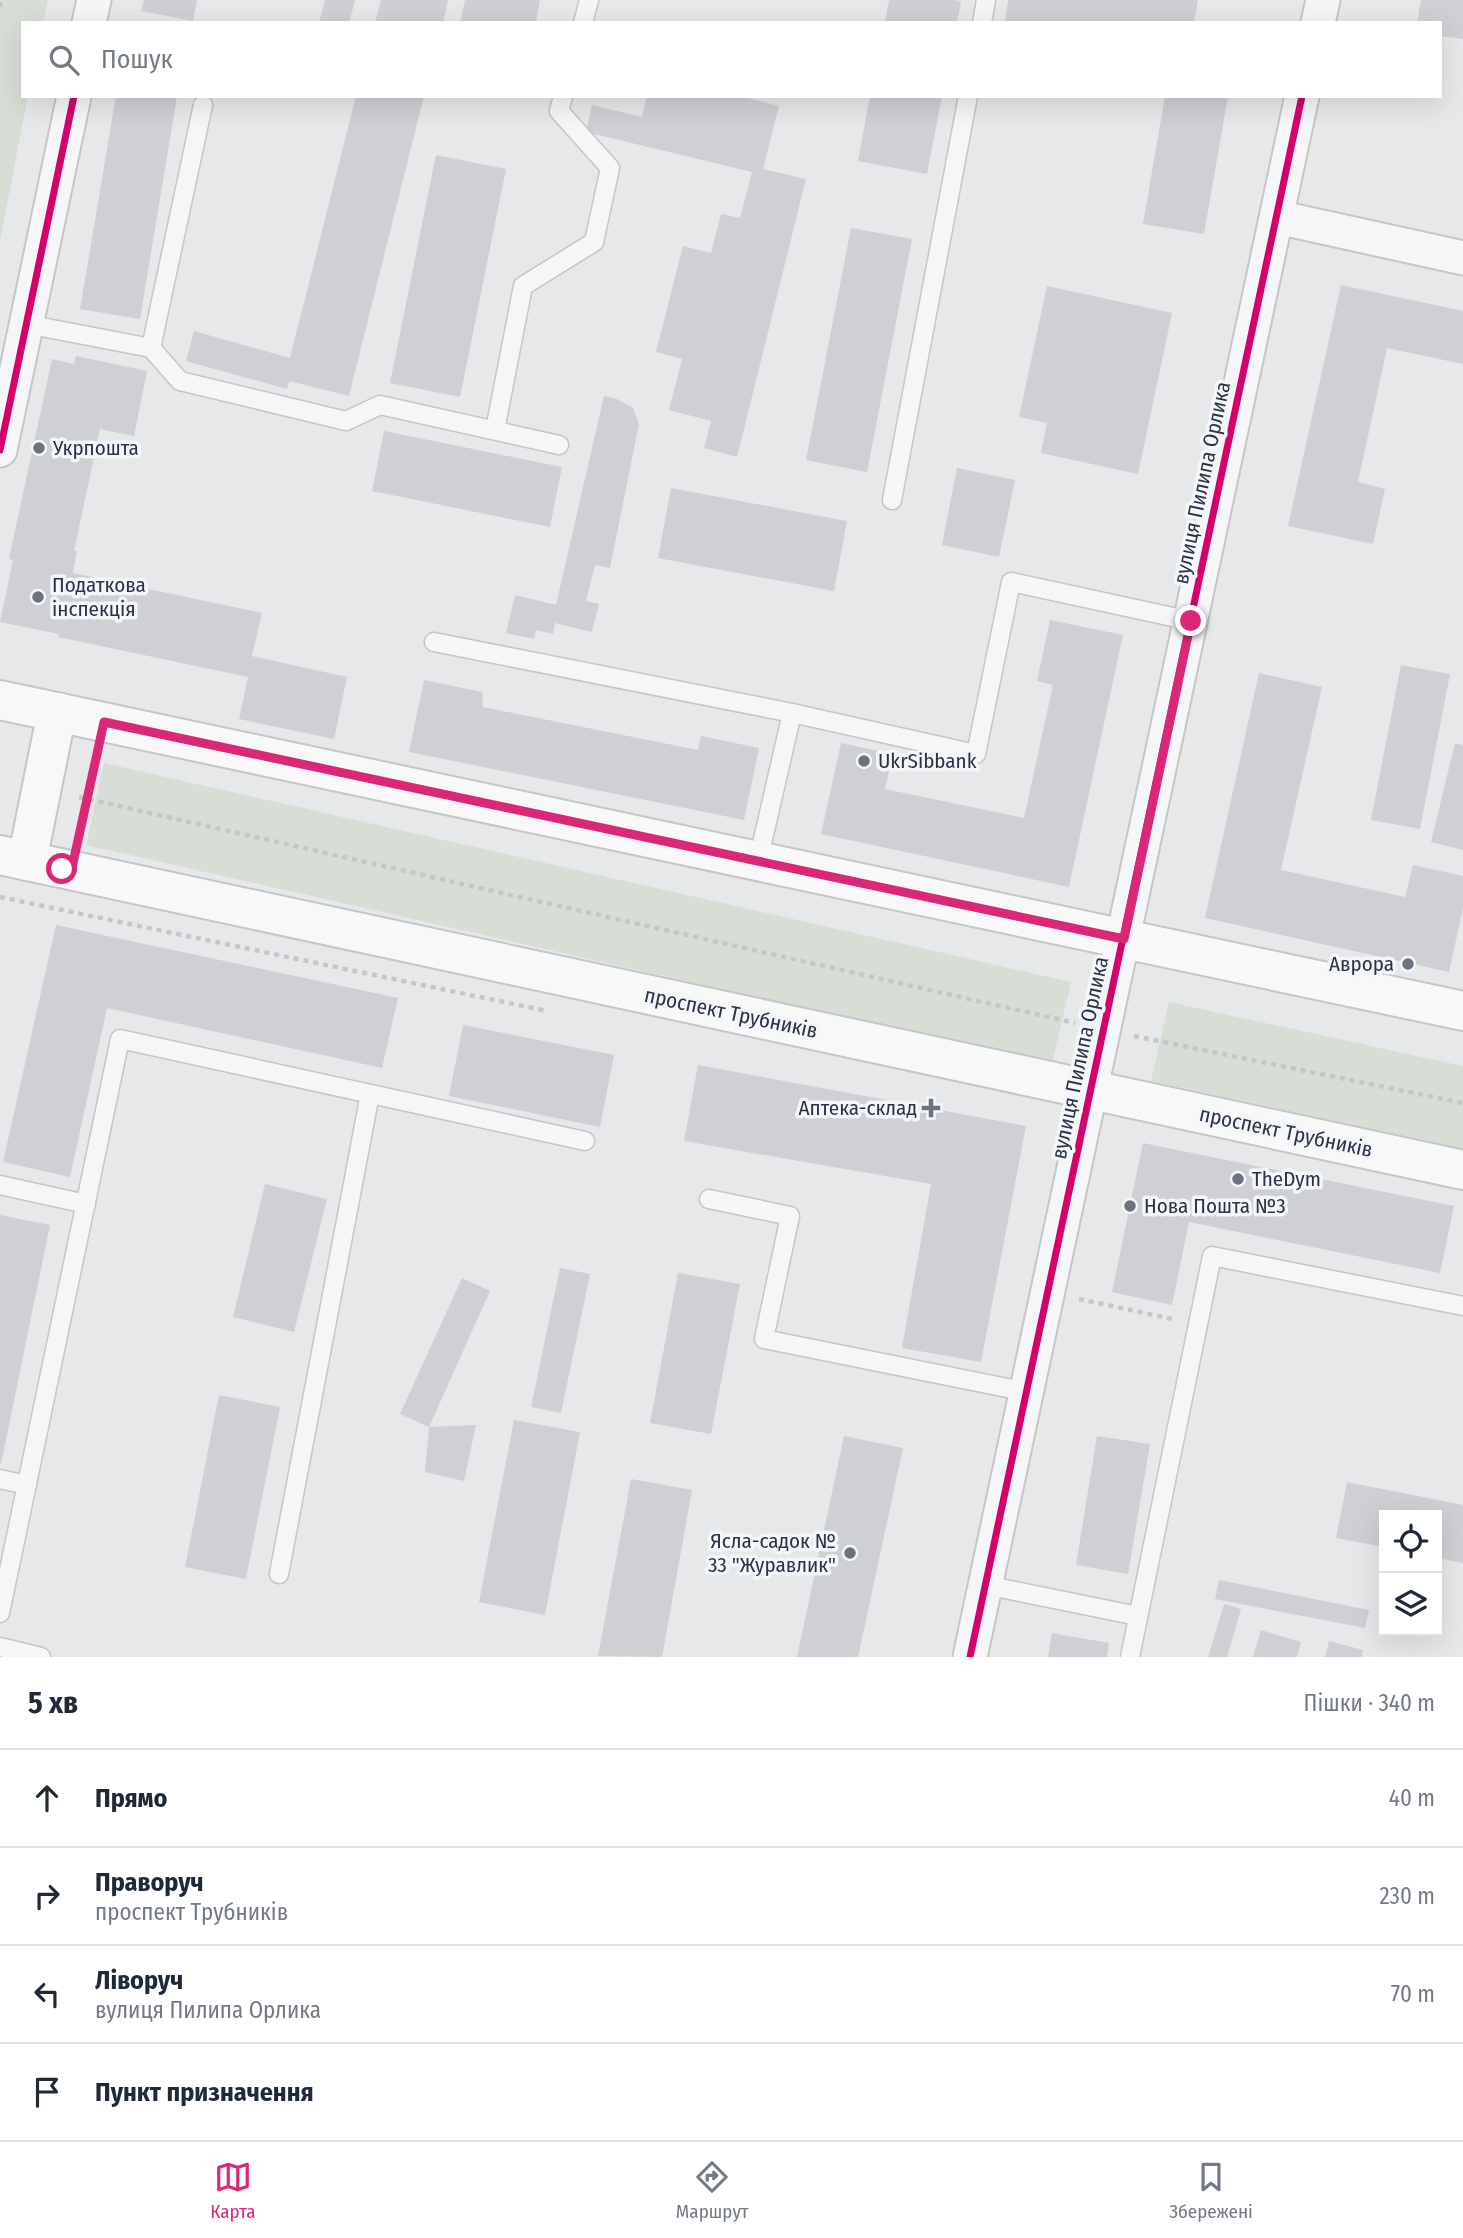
<!DOCTYPE html>
<html lang="uk">
<head>
<meta charset="utf-8">
<style>
	body { margin:0; font-family:"Fira Sans Condensed",sans-serif; background:#f6f6f7; color:#1f2937 }
	.controls { position:absolute; right:21px; bottom:21px; display:grid; overflow:hidden; border-radius:0px; box-shadow:0 7px 28px #0002 }
	.controls button { width:63px; height:63px; display:grid; place-items:center; padding:0; border:0; border-bottom:2px solid #e0e1e3; background:#fff; color:#1f2937; font:35px sans-serif }
	.stop { position:absolute; width:21px; height:21px; margin:-16px; border:5px solid #db2777; border-radius:50%; background:#fff }
	.stop.end { background:#db2777; border-color:#fff; box-shadow:0 2px 7px #0008 }
	.list { margin:0; padding:0; list-style:none }
	h2 { display:flex; justify-content:space-between; align-items:center; height:91px; margin:0; padding:0 28px; font-size:30px }
	h2 small { font-size:23px; font-weight:400; color:#747a83 }
	.list li { display:grid; grid-template-columns:46px 1fr auto; gap:21px; align-items:center; box-sizing:border-box; height:98px; padding:0 28px; border-top:2px solid #e0e1e3 }
	.list b { display:block; font-size:26px; white-space:nowrap }
	.list p { margin:0; font-size:23px; white-space:nowrap; color:#747a83 }
	.list em { font-size:23px; font-style:normal; color:#747a83 }
	.icon { flex:none; width:38px; height:38px; fill:none; stroke:currentColor; stroke-width:2; stroke-linecap:round; stroke-linejoin:round }
	.map { position:relative; flex:none; width:1463px; height:1657px; overflow:hidden }
	.search { position:absolute; background:#fff; box-shadow:0 7px 28px #0002; left:21px; right:21px; top:21px; height:77px; display:flex; align-items:center; gap:18px; box-sizing:border-box; padding:0 24px; border-radius:0px; color:#747a83; font-size:26px }
	.sheet { height:483px; background:#fff }
	nav { display:flex; justify-content:space-around; align-items:center; box-sizing:border-box; height:98px; border-top:2px solid #e0e1e3; background:#fff; font-size:19px; color:#747a83 }
	nav a { display:grid; justify-items:center; gap:4px }
	nav .on { color:#db2777 }
	.map>svg:first-child { display:block }
	.green { fill:#d6ded6 }
	.building { fill:#ced0d3 }
	.lines { fill:none; stroke-linecap:round; stroke-linejoin:round }
	.lane-casing { stroke:#c4c6c8; stroke-width:21 }
	.street-casing { stroke:#c4c6c8; stroke-width:37 }
	.secondary-casing { stroke:#c4c6c8; stroke-width:42 }
	.path { stroke:#c5c6ca; stroke-width:4.5; stroke-dasharray:5 5; stroke-linecap:butt }
	.lane { stroke:#f5f6f7; stroke-width:18 }
	.street { stroke:#f5f6f7; stroke-width:33 }
	.secondary { stroke:#f8f8f8; stroke-width:38 }
	.cycleway-casing { stroke:#f4f6f9; stroke-width:11 }
	.cycleway { stroke:#d6006c; stroke-width:7 }
	.route { stroke:#db2777; stroke-width:9 }
	.poi-dot { fill:#6c737f; stroke:#f4f6f9; stroke-width:2.5 }
	.labels { text-anchor:middle; stroke-width:7; stroke-linejoin:round; paint-order:stroke }
	.poi-label { font-size:21px; fill:#2b3445; stroke:#f4f6f9; text-anchor:start }
	.street-label { font-size:21px; fill:#2b3445; stroke:#f4f6f9 }
</style>
</head>
<body>
<div class="map">
<svg width="1463" height="1657" viewBox="0 0 1463 1657">
	<rect width="100%" height="100%" fill="#e6e8ea"/>
	<!-- green -->
	<g class="green">
		<polygon points="0,0 48,0 43,23 23,23 23,96 28,96 0,240"/>
		<polygon points="104,763 1071,982 1052,1064 86,845"/>
		<polygon points="1169,1002 1463,1066 1463,1149 1151,1081"/>
	</g>
	<!-- building -->
	<g class="building">
		<polygon points="144,0 197,0 193,21 141,11"/>
		<polygon points="325,0 355,0 349,23 319,23"/>
		<polygon points="381,0 448,0 443,23 375,23"/>
		<polygon points="465,0 540,0 536,23 460,23"/>
		<polygon points="889,0 954,0 961,1 957,23 885,23"/>
		<polygon points="1008,0 1198,0 1194,23 1005,23"/>
		<polygon points="1421,0 1463,0 1463,39 1440,36 1440,23 1417,23"/>
		<polygon points="116,96 177,96 140,319 80,309"/>
		<polygon points="356,96 424,96 349,396 289,381 287,389 186,361 194,331 290,358"/>
		<polygon points="647,96 740,96 779,106 763,169 806,179 737,457 704,448 711,421 669,410 682,359 656,352 683,246 711,253 721,214 740,218 752,172 586,132 592,105 642,117"/>
		<polygon points="870,96 942,96 927,174 858,161"/>
		<polygon points="1165,96 1228,96 1204,234 1143,224"/>
		<polygon points="436,155 506,169 460,397 390,383"/>
		<polygon points="851,228 912,239 867,472 806,460"/>
		<polygon points="1341,285 1463,311 1463,364 1387,348 1358,482 1385,489 1373,544 1288,526"/>
		<polygon points="1047,286 1172,313 1138,474 1041,453 1047,423 1019,417"/>
		<polygon points="76,356 147,371 134,436 100,429 74,551 77,551 73,573 262,613 252,656 347,677 334,739 239,719 248,677 58,637 59,634 0,622 13,560 9,559 52,359 74,364"/>
		<polygon points="604,396 617,399 633,408 639,424 610,568 595,565 586,601 599,604 592,632 555,623 553,634 536,630 534,639 506,633 515,595 556,605"/>
		<polygon points="384,431 562,467 550,527 372,491"/>
		<polygon points="957,468 1015,480 999,557 942,545"/>
		<polygon points="671,488 847,521 834,591 658,558"/>
		<polygon points="1050,620 1123,635 1069,887 821,834 841,743 893,754 885,789 1024,818 1053,685 1037,681"/>
		<polygon points="1401,665 1450,674 1420,829 1371,820"/>
		<polygon points="1259,673 1322,687 1281,870 1405,897 1413,865 1463,876 1463,908 1449,972 1205,918"/>
		<polygon points="424,680 482,692 483,707 698,750 701,736 759,748 744,820 409,752"/>
		<polygon points="1455,743 1463,745 1463,850 1431,842"/>
		<polygon points="56,925 398,998 382,1068 107,1008 70,1177 3,1162"/>
		<polygon points="463,1025 614,1055 600,1127 449,1096"/>
		<polygon points="698,1065 1026,1126 981,1362 902,1348 931,1184 684,1141"/>
		<polygon points="1143,1143 1454,1206 1440,1273 1189,1222 1172,1305 1112,1292"/>
		<polygon points="265,1184 327,1199 294,1332 233,1317"/>
		<polygon points="0,1215 50,1225 1,1464 0,1464"/>
		<polygon points="560,1268 590,1274 561,1413 531,1407"/>
		<polygon points="678,1273 740,1284 711,1434 650,1423"/>
		<polygon points="462,1278 490,1291 429,1427 400,1414"/>
		<polygon points="219,1395 280,1407 246,1579 185,1567"/>
		<polygon points="514,1420 580,1432 545,1615 479,1602"/>
		<polygon points="476,1425 464,1481 425,1472 429,1427"/>
		<polygon points="844,1436 903,1448 858,1657 797,1657"/>
		<polygon points="1097,1436 1150,1444 1128,1574 1076,1565"/>
		<polygon points="631,1479 692,1490 662,1657 598,1656"/>
		<polygon points="1347,1482 1463,1505 1463,1563 1437,1558 1437,1515 1384,1515 1384,1547 1336,1538"/>
		<polygon points="1219,1580 1369,1610 1365,1628 1215,1599"/>
		<polygon points="1224,1604 1241,1609 1227,1657 1208,1657"/>
		<polygon points="1261,1630 1301,1642 1297,1657 1253,1657"/>
		<polygon points="1052,1633 1109,1643 1107,1657 1048,1657"/>
		<polygon points="1329,1641 1363,1650 1362,1657 1325,1657"/>
	</g>
	<g class="lines">
		<defs>
			<g id="lane">
				<polyline points="583,23 589,0"/>
				<polyline points="982,23 986,0"/>
				<polyline points="26,324 151,348 180,381 346,421 380,405 559,445"/>
				<polyline points="151,348 203,105"/>
				<polyline points="495,430 523,286 594,242 610,168 559,111 563,96"/>
				<polyline points="892,500 968,96"/>
				<polyline points="434,642 792,713 976,754 1011,582 1191,621"/>
				<polyline points="758,861 792,713"/>
				<polyline points="0,1185 86,1204"/>
				<polyline points="709,1199 790,1216 764,1339 1027,1392"/>
				<polyline points="0,1479 27,1485"/>
				<polyline points="279,1574 370,1094"/>
				<polyline points="985,1585 1138,1616"/>
				<polyline points="0,1613 120,1039 585,1141"/>
				<polyline points="0,1647 41,1657"/>
				<polyline points="1130,1657 1212,1256 1463,1306"/>
			</g>
			<g id="street">
				<polyline points="89,23 94,0"/>
				<polyline points="1318,23 1323,0"/>
				<polyline points="1277,217 1463,258"/>
				<polyline points="0,450 74,96"/>
				<polyline points="970,1657 1302,96"/>
			</g>
			<g id="secondary">
				<polyline points="0,700 1463,1011"/>
				<polyline points="0,855 1463,1170"/>
				<polyline points="27,861 57,712"/>
			</g>
		</defs>
		<!-- lane casing -->
		<use href="#lane" class="lane-casing"/>
		<!-- street casing -->
		<use href="#street" class="street-casing"/>
		<!-- secondary casing -->
		<use href="#secondary" class="secondary-casing"/>
		<!-- path -->
		<g class="path">
			<polyline points="0,7 1,0"/>
			<polyline points="79,797 1075,1023"/>
			<polyline points="78,838 97,754"/>
			<polyline points="0,897 547,1011"/>
			<polyline points="1134,1036 1463,1103"/>
			<polyline points="1079,1299 1177,1320"/>
		</g>
		<!-- lane -->
		<use href="#lane" class="lane"/>
		<!-- street -->
		<use href="#street" class="street"/>
		<!-- secondary -->
		<use href="#secondary" class="secondary"/>
		<defs>
			<g id="cycleway">
				<polyline points="0,450 74,96"/>
				<polyline points="970,1657 1302,96"/>
			</g>
		</defs>
		<!-- cycleway casing -->
		<use href="#cycleway" class="cycleway-casing"/>
		<!-- cycleway -->
		<use href="#cycleway" class="cycleway"/>
	</g>
	<g class="lines">
		<!-- route -->
		<polyline class="route" points="62,869 71,872 104,722 1124,939 1191,621"/>
	</g>
	<!-- markers -->
	<g class="poi-dot">
		<circle cx="39" cy="448" r="7"/>
		<circle cx="38" cy="597" r="7"/>
		<circle cx="864" cy="761" r="7"/>
		<circle cx="1408" cy="964" r="7"/>
		<path d="M927.5 1097.5h7v7h7v7h-7v7h-7v-7h-7v-7h7z"/>
		<circle cx="1238" cy="1179" r="7"/>
		<circle cx="1130" cy="1206" r="7"/>
		<circle cx="850" cy="1553" r="7"/>
	</g>
	<g class="labels">
		<!-- poi labels -->
		<g class="poi-label">
			<text x="53" y="455">Укрпошта</text>
			<text x="52" y="592">Податкова<tspan x="52" dy="24">інспекція</tspan></text>
			<text x="878" y="768">UkrSibbank</text>
			<text x="1394" y="971" text-anchor="end">Аврора</text>
			<text x="917" y="1115" text-anchor="end">Аптека-склад</text>
			<text x="1252" y="1186">TheDym</text>
			<text x="1144" y="1213">Нова Пошта №3</text>
			<text x="836" y="1548" text-anchor="end">Ясла-садок №<tspan x="836" dy="24">33 "Журавлик"</tspan></text>
		</g>
		<!-- street labels -->
		<g class="street-label">
			<text transform="translate(1202 483) rotate(-78)" y="7">вулиця Пилипа Орлика</text>
			<text transform="translate(731 1013) rotate(12)" y="7">проспект Трубників</text>
			<text transform="translate(1080 1058) rotate(-78)" y="7">вулиця Пилипа Орлика</text>
			<text transform="translate(1286 1132) rotate(12)" y="7">проспект Трубників</text>
		</g>
	</g>
</svg>
<div class="controls">
<button><svg class="icon" aria-label="locate" viewBox="0 0 24 24"><circle cx="12" cy="12" r="6"/><path d="M12 2v4M12 18v4M2 12h4M18 12h4"/></svg></button>
<button><svg class="icon" aria-label="layers" viewBox="0 0 24 24"><path d="M12 4l9 5-9 5-9-5zM3 14l9 5 9-5"/></svg></button>
</div>
<div class="stop" style="left:62px;top:869px"></div>
<div class="stop end" style="left:1191px;top:621px"></div>
<div class="search"><svg class="icon" aria-label="search" viewBox="0 0 24 24"><circle cx="10" cy="10" r="6"/><path d="M15 15l6 6"/></svg>Пошук</div>
</div>
<section class="sheet">
<h2>5 хв<small>Пішки · 340 m</small></h2>
<ul class="list">
<li><svg class="icon" aria-label="ahead" viewBox="0 0 24 24"><path d="M12 20V5M6 11l6-6 6 6"/></svg><div><b>Прямо</b></div><em>40 m</em></li>
<li><svg class="icon" aria-label="right" viewBox="0 0 24 24"><path d="M7 20v-9h11M14 6l5 5-5 5"/></svg><div><b>Праворуч</b><p>проспект Трубників</p></div><em>230 m</em></li>
<li><svg class="icon" aria-label="left" viewBox="0 0 24 24"><path d="M17 20v-9H6M10 6l-5 5 5 5"/></svg><div><b>Ліворуч</b><p>вулиця Пилипа Орлика</p></div><em>70 m</em></li>
<li><svg class="icon" aria-label="arrive" viewBox="0 0 24 24"><path d="M6 21V4h12l-3 4 3 4H6"/></svg><div><b>Пункт призначення</b></div></li>
</ul>
</section>
<nav>
<a class="on"><svg class="icon" aria-label="map" viewBox="0 0 24 24"><path d="M3 6l6-2 6 2 6-2v14l-6 2-6-2-6 2zM9 4v14M15 6v14"/></svg>Карта</a>
<a><svg class="icon" aria-label="directions" viewBox="0 0 24 24"><path d="M12 3l9 9-9 9-9-9zM9 14v-3h6M13 9l2 2-2 2"/></svg>Маршрут</a>
<a><svg class="icon" aria-label="saved" viewBox="0 0 24 24"><path d="M7 4h10v16l-5-4-5 4z"/></svg>Збережені</a>
</nav>
</body>
</html>
